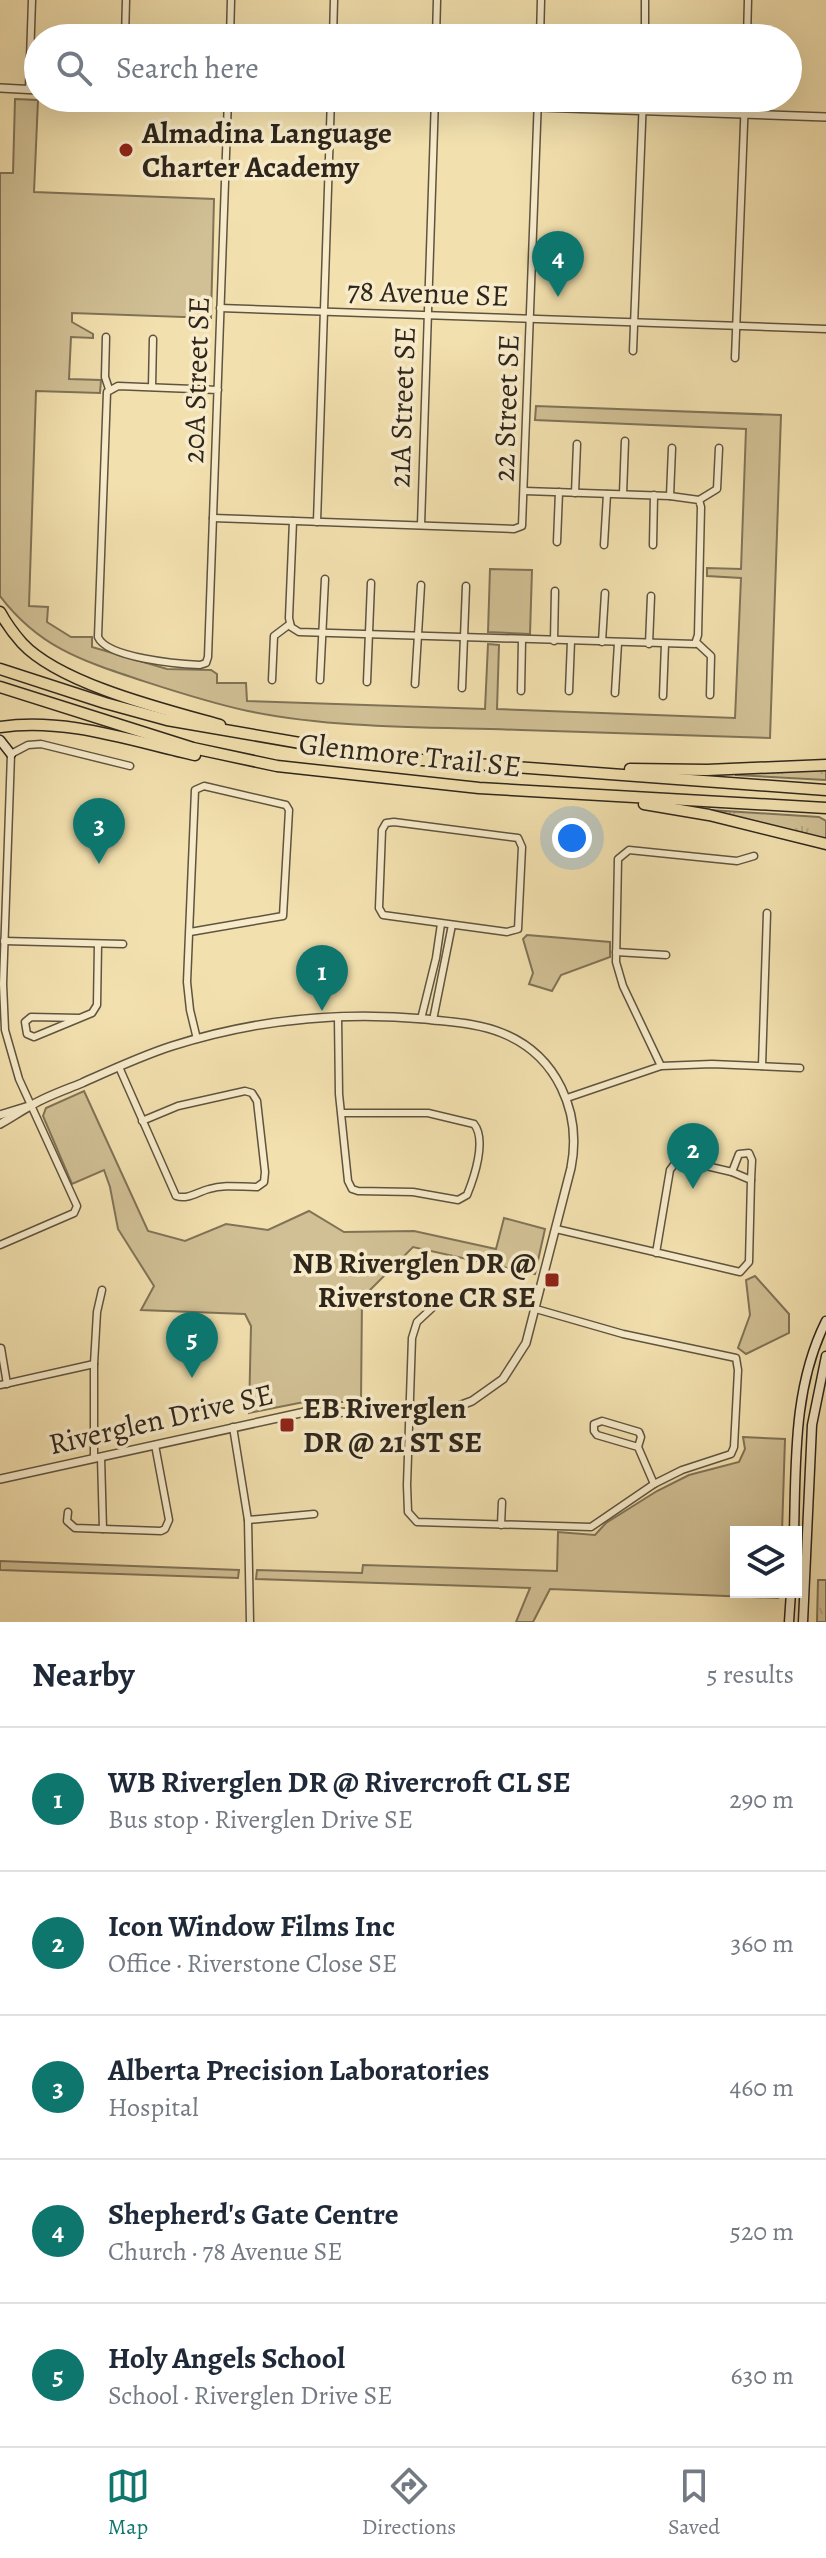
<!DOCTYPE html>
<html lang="en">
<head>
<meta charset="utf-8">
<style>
	body { margin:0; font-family:Alegreya,serif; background:#f2f2f3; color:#1f2937 }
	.controls { position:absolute; right:24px; bottom:24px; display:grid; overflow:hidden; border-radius:0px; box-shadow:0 8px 32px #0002 }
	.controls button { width:72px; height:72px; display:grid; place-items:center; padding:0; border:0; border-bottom:2px solid #e0e1e3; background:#fff; color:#1f2937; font:40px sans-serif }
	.you { position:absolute; left:572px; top:838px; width:28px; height:28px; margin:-20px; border:6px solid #fff; border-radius:50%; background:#1a73e8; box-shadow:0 0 0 12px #1a73e833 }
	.badge { display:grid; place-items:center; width:52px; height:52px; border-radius:50%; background:#0f766e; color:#fff; font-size:26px; font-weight:700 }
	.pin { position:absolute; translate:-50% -66px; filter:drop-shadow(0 2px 4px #0008) }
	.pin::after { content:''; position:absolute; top:42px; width:28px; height:24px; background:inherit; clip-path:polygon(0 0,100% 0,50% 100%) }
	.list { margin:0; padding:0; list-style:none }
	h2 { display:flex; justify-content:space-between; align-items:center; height:104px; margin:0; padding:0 32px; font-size:34px }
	h2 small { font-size:26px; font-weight:400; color:#747a83 }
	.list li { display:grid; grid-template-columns:52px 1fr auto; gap:24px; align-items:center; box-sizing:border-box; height:144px; padding:0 32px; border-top:2px solid #e0e1e3 }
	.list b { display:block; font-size:30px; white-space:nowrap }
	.list p { margin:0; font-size:26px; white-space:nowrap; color:#747a83 }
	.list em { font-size:26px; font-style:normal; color:#747a83 }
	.icon { flex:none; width:44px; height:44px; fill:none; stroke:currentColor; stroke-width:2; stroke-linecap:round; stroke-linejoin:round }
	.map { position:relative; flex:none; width:826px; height:1622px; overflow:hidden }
	.search { position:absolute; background:#fff; box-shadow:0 8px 32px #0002; left:24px; right:24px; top:24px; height:88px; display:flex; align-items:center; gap:20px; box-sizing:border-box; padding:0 28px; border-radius:44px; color:#747a83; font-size:30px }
	.sheet { height:824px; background:#fff }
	nav { display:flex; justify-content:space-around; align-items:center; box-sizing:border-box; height:112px; border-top:2px solid #e0e1e3; background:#fff; font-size:22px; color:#747a83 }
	nav a { display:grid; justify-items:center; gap:4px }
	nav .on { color:#0f766e }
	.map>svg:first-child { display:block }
	.grass { fill:url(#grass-tufts); stroke:#807358; stroke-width:2 }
	.green { fill:#d1c095; stroke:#807358; stroke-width:2 }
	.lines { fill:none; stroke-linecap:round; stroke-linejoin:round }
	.minor-casing { stroke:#5f5440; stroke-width:9 }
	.tertiary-casing { stroke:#5f5440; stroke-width:10 }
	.secondary-casing { stroke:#2e261c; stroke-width:11 }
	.motorway-casing { stroke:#2e261c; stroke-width:13 }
	.minor { stroke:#f7ebca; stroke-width:6 }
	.tertiary { stroke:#f7ebca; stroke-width:7 }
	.secondary { stroke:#f7ebca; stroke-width:8 }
	.motorway { stroke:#f2e0ae; stroke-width:10 }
	.poi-dot { fill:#8f2418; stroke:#f7ebca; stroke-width:3 }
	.labels { text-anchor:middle; stroke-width:7; stroke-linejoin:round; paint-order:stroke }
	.poi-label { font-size:30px; font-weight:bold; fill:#2e261c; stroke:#f7ebca; text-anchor:start }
	.street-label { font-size:30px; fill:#2e261c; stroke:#f7ebca }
</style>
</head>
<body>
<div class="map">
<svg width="826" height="1622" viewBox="0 0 826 1622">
	<defs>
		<pattern id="grass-tufts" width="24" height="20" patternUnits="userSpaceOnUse" patternTransform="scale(2)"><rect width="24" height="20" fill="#d1c095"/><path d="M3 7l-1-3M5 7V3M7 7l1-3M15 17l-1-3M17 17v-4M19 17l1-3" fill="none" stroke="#b4a580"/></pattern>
	</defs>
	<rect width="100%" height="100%" fill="#f2e0ae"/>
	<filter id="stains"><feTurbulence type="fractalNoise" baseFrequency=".0025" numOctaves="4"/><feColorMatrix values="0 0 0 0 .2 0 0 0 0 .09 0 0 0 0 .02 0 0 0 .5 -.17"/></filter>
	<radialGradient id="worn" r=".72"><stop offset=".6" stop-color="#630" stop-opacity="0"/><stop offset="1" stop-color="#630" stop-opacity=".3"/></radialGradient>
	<!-- grass -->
	<g class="grass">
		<polygon points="826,769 826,780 736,775 736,772"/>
		<polygon points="710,810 819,817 826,821 826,842"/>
		<polygon points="818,1580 826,1580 826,1622 817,1622"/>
	</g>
	<!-- green -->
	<g class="green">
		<path d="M15,99L38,100L34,192L214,199L211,318L72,313V322L93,334V338L71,337L69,379L101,380L100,393L36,391L29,606L48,607L47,622L71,637H92V647L167,669L211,670L217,674V683H246L247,701L485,709L488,644L499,645L497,709L735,718L741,578L707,576V568L741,569L746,429L535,420L536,406L781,415L770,738C687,735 604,733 521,730C433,727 334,729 248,711C210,703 174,691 137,679C80,660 38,646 0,596V173H13Z"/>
		<polygon points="490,569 532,570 530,634 488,632"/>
		<polygon points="527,935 610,942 610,957 561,975 552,991 529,984 533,973 523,939"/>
		<polygon points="84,1091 148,1231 185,1241 226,1224 268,1230 309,1211 344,1232 414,1231 496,1249 504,1218 545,1229 535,1274 413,1247 362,1298 361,1402 304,1402 249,1413 251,1326 245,1314 141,1310 154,1286 118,1229 110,1187 104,1170 72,1184 43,1116 46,1108"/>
		<polygon points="755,1276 789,1314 789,1333 746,1354 738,1348 750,1315 746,1280"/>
		<polygon points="743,1437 785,1439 782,1532 736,1532 736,1592 779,1592 778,1598 550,1589 533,1622 516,1622 530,1588 256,1579 257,1570 362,1573 363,1565 557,1571 558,1532 595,1535 606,1523 657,1491 689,1475 739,1462 745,1449"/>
		<polygon points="0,1561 239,1570 238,1578 0,1570"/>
	</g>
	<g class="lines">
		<defs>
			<g id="minor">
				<polyline points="125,38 126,0"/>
				<polyline points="230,38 231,0"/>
				<polyline points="333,38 334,0"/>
				<polyline points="436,38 437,0"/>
				<polyline points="540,38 541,0"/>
				<polyline points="645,38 645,0"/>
				<polyline points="747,38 748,0"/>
				<polyline points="29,89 32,0"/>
				<polyline points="220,308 826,329"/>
				<polyline points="106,337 105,377 109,389"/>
				<polyline points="633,351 643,98"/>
				<polyline points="735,358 745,98"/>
				<polyline points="152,387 153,339"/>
				<path d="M218,390L118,386L107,392L98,637C107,658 178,664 200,665L206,663L208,657L228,98"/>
				<polyline points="575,493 577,444"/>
				<polyline points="623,494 625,441"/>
				<polyline points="670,496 672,448"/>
				<polyline points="699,500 717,489 719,448"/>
				<polyline points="213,518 514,529 522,526 538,98"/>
				<polyline points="293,521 289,618 291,627 299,632 695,644 698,635 701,507 699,500 670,496 525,491"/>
				<polyline points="317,522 331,98"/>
				<polyline points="421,525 435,98"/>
				<polyline points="557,542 559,492"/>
				<polyline points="604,545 607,494"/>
				<polyline points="653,545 654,495"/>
				<polyline points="554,641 555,591"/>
				<polyline points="602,642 605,593"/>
				<polyline points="696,642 711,656 710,695"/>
				<polyline points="649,644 651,596"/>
				<polyline points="272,680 274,636 290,624"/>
				<polyline points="320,680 325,579"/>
				<polyline points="367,682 371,583"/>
				<polyline points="415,684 421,585"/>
				<polyline points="462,688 466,586"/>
				<polyline points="521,691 522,640"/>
				<polyline points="569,691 571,641"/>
				<polyline points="615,693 618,643"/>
				<polyline points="663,696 665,644"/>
				<polygon points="394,822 518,838 522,847 518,929 507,932 383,915 379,908 382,830 386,823"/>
				<polyline points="190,932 283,916 289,810 286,805 204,786 195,790 187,982 190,1010 197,1039"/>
				<polyline points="4,941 123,944"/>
				<polyline points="616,952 666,955"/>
				<path d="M338,1017L339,1094L348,1181L352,1189L358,1191L413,1192L458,1200L467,1195C474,1178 487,1140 474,1124L428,1113H341"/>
				<polyline points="79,1018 31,1017 25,1022 27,1034 34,1037 92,1013 97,1005 98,944"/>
				<polyline points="421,1019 436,958 441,924"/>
				<polyline points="433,1020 452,925"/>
				<polyline points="661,1066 623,986 616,962 618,859 629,850 737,861 754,856"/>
				<polyline points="762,1066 767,913"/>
				<path d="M119,1067L176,1196C188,1200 197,1192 209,1189C225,1184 240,1187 257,1187L264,1182L265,1172L257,1101L252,1093L245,1091L178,1106L142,1121"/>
				<polyline points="567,1098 661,1066 712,1064 800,1068"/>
				<polyline points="732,1172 739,1154 749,1153 752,1160 751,1180"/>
				<polyline points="556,1229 740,1272 749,1262 751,1180 732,1172 681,1160 676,1162 670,1170 656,1253"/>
				<polyline points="0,1245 74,1213 77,1206 19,1079 5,1030 3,984 11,754 28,745 41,744 130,766"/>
				<polyline points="432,1308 417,1322 412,1338 407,1485 408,1512 417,1522 591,1527 654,1484 682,1470 731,1454 734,1447 738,1370 736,1358 623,1334 536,1309"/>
				<polyline points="1,1348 7,1384"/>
				<polyline points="94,1364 97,1312 102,1290"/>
				<polyline points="0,1385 94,1364 94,1458"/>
				<polyline points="233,1427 248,1520 250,1622"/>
				<polyline points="638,1447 597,1435 594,1431 594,1424 602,1421 639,1432 641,1437 638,1447 654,1484"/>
				<polyline points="101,1457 103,1529"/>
				<polyline points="68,1512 67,1521 75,1528 161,1531 165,1529 169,1520 155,1445"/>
				<polyline points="248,1520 314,1514"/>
				<polyline points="501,1525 502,1502"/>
			</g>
			<g id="tertiary">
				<polyline points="0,88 38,90"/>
				<polyline points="275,98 826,117"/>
				<polyline points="0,1115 29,1106"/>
				<path d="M0,1124C11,1118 21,1111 32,1105C47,1096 65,1090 82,1083C111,1070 141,1056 172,1046C254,1020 339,1011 425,1019C450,1022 478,1023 502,1033C557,1055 582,1112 571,1168L526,1343L503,1379L472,1401L448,1410L430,1413L305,1412L0,1479"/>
			</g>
			<g id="secondary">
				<polyline points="0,740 11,754"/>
				<path d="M794,1532C796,1461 793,1387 826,1321"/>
				<polyline points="789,1622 791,1592"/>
				<polyline points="803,1622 812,1425 826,1356"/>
			</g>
			<g id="motorway">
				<path d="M0,612C6,623 14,634 22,643C60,684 166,710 220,725"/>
				<polyline points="0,669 105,703 167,720 381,757 826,790"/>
				<polyline points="0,687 193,748 277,766 479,788 826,808"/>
				<path d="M0,727C65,717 132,741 195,755"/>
				<polyline points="630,769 707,770 826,765"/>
				<polyline points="644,804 709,815 826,844"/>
			</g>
		</defs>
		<!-- minor casing -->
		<use href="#minor" class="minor-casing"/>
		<!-- tertiary casing -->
		<use href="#tertiary" class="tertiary-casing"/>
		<!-- secondary casing -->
		<use href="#secondary" class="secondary-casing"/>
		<!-- motorway casing -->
		<use href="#motorway" class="motorway-casing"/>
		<!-- minor -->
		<use href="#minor" class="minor"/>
		<!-- tertiary -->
		<use href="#tertiary" class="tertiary"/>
		<!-- secondary -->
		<use href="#secondary" class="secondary"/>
		<!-- motorway -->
		<use href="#motorway" class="motorway"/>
	</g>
	<!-- markers -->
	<g class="poi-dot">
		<circle cx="126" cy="150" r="8"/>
		<rect x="544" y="1272" width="16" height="16" rx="4"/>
		<rect x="279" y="1417" width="16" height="16" rx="4"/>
	</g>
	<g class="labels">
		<!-- poi labels -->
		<g class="poi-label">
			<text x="142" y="143">Almadina Language<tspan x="142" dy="34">Charter Academy</tspan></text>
			<text x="536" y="1273" text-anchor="end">NB Riverglen DR @<tspan x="536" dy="34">Riverstone CR SE</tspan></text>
			<text x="303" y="1418">EB Riverglen<tspan x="303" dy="34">DR @ 21 ST SE</tspan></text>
		</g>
		<!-- street labels -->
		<g class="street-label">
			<text transform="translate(428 293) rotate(2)" y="10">78 Avenue SE</text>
			<text transform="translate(196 380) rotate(-88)" y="10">20A Street SE</text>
			<text transform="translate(402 407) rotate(-88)" y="10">21A Street SE</text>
			<text transform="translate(506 408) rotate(-88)" y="10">22 Street SE</text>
			<text transform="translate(410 755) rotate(6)" y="10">Glenmore Trail SE</text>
			<text transform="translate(161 1419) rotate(-13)" y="10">Riverglen Drive SE</text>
		</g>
	</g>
	<rect width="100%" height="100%" filter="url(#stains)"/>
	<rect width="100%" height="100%" fill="url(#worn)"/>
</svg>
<div class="controls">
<button><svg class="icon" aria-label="layers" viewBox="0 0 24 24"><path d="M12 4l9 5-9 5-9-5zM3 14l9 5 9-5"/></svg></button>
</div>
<div class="you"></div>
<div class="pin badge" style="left:322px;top:1011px">1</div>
<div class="pin badge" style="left:693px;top:1189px">2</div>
<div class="pin badge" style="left:99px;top:864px">3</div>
<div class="pin badge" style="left:558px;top:297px">4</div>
<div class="pin badge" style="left:192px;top:1378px">5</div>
<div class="search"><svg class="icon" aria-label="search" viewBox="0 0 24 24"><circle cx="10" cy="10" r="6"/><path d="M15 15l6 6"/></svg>Search here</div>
</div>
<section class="sheet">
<h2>Nearby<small>5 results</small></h2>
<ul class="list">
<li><span class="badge">1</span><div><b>WB Riverglen DR @ Rivercroft CL SE</b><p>Bus stop · Riverglen Drive SE</p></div><em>290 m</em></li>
<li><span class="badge">2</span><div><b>Icon Window Films Inc</b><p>Office · Riverstone Close SE</p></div><em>360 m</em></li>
<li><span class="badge">3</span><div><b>Alberta Precision Laboratories</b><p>Hospital</p></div><em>460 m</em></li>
<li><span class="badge">4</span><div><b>Shepherd's Gate Centre</b><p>Church · 78 Avenue SE</p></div><em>520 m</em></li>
<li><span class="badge">5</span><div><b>Holy Angels School</b><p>School · Riverglen Drive SE</p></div><em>630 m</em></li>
</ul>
</section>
<nav>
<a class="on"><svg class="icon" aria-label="map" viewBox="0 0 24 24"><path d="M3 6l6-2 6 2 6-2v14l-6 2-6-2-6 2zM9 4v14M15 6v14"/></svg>Map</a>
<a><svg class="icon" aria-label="directions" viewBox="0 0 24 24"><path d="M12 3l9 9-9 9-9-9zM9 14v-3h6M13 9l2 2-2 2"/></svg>Directions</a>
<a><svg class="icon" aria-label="saved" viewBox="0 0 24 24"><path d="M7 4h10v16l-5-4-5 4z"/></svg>Saved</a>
</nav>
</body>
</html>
